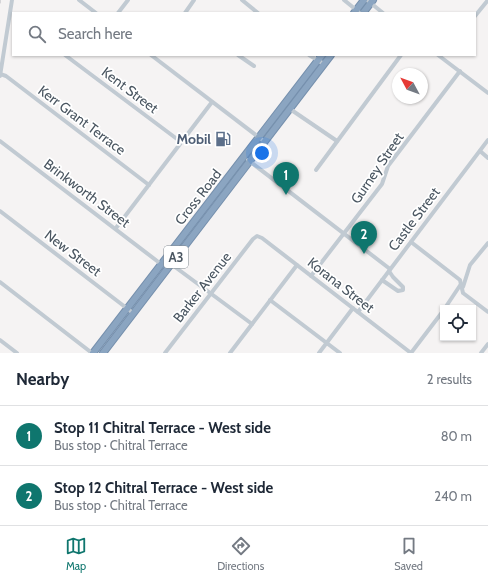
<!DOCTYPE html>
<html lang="en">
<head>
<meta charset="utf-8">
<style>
	body { margin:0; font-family:Cabin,sans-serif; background:#f6f6f7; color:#1f2937 }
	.controls { position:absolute; right:12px; bottom:12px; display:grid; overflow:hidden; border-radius:0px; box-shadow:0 1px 3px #0004 }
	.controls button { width:36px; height:36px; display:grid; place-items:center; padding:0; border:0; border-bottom:1px solid #e0e1e3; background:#fff; color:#1f2937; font:20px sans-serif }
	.compass { position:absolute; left:392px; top:68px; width:36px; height:36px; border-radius:50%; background:#fff; box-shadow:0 1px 3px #0004; rotate:311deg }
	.you { position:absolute; left:262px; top:153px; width:14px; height:14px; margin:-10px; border:3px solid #fff; border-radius:50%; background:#1a73e8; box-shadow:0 0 0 6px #1a73e833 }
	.badge { display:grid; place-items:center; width:26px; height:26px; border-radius:50%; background:#0f766e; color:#fff; font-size:13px; font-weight:700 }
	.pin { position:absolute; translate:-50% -33px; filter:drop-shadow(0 1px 2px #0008) }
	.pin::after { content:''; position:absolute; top:21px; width:14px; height:12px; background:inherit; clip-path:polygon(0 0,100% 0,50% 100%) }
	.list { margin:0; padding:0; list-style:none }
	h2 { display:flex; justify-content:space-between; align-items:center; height:52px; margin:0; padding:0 16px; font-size:17px }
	h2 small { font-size:13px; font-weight:400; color:#747a83 }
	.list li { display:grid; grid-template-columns:26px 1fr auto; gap:12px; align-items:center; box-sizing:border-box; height:60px; padding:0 16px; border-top:1px solid #e0e1e3 }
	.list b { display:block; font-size:15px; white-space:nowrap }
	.list p { margin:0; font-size:13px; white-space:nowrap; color:#747a83 }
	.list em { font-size:13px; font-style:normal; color:#747a83 }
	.icon { flex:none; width:22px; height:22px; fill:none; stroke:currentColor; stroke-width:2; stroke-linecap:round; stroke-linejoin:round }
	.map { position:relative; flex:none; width:488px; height:353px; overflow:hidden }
	.search { position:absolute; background:#fff; box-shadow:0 1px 3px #0004; left:12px; right:12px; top:12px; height:44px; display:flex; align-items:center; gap:10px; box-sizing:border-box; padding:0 14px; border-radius:0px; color:#747a83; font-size:15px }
	.sheet { height:172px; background:#fff }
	nav { display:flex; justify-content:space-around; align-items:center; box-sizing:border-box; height:56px; border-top:1px solid #e0e1e3; background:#fff; font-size:11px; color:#747a83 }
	nav a { display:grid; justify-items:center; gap:2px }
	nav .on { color:#0f766e }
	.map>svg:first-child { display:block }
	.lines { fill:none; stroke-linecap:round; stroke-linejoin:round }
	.highway-casing { stroke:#7690ad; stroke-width:8 }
	.minor { stroke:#c1cad2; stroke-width:4 }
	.highway { stroke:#8ba5c1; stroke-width:6 }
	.tram { stroke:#b5b8bd; stroke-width:1 }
	.labels { text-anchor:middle; stroke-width:3.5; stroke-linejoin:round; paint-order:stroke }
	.shield { fill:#fff; stroke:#808990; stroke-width:1 }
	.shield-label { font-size:13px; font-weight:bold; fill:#4a5661 }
	.street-label { font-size:14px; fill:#4a5661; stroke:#fff }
	.service-label { font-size:14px; font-weight:bold; fill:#4e5e75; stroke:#fff; text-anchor:end }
</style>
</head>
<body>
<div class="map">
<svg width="488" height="353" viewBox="0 0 488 353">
	<rect width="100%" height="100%" fill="#f5f3f3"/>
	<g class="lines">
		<defs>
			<g id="highway">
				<polyline points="354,13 364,0"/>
				<polyline points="363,13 373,0"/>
				<polyline points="93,353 322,55"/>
				<polyline points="103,353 331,55"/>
			</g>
		</defs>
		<!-- highway casing -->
		<use href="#highway" class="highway-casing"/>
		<!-- minor -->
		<g class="minor">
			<polyline points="79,0 96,13"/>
			<polyline points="242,0 258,13"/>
			<polyline points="344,0 360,13"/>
			<polyline points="367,0 383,13"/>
			<polyline points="118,13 128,0"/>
			<polyline points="185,13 194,0"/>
			<polyline points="475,16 488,0"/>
			<polyline points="65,55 181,142"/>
			<polyline points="151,55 265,142"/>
			<polyline points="238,55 254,66"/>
			<polyline points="309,55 324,64"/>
			<polyline points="438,55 488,93"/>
			<polyline points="0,74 6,76 149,185"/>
			<polyline points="0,76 12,0"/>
			<polyline points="290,109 337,141"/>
			<polyline points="0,141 161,264"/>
			<polyline points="480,151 488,158"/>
			<polyline points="248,160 390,269"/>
			<polyline points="316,170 401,55"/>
			<polyline points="0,211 133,313"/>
			<polyline points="116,228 212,102"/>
			<polyline points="411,242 460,280 463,293 488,312"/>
			<polyline points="171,264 252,324"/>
			<polyline points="311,276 382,184 388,166 460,71"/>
			<polyline points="382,280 398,291 403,290 403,287 393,277 389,271"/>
			<polyline points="0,282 92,353"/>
			<polyline points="463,287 470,265 488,243"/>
			<polyline points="270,300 340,353"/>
			<polyline points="445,308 461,284"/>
			<polyline points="358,312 488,140"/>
			<polyline points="0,340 17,353"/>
			<polyline points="165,353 253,239 257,236 262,238 411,353"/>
			<polyline points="230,353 297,265"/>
			<polyline points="319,353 353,308"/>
			<polyline points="411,353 443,311"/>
			<polyline points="481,353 488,344"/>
		</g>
		<!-- highway -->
		<use href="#highway" class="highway"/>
		<!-- tram -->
		<polyline class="tram" points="0,3 0,0"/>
	</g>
	<!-- icons -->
	<defs>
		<symbol id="fuel-bare" viewBox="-9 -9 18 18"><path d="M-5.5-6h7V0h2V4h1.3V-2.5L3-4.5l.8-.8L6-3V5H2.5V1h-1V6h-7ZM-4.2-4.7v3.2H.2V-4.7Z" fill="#5c6f8a" stroke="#fff" stroke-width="2.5" paint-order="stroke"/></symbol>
	</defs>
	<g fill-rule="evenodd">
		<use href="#fuel-bare" x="212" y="128" width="22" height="22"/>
	</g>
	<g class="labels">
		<!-- shield labels -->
		<rect class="shield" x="164" y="246" width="24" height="22" rx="3"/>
		<g class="shield-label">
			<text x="176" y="262">A3</text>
		</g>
		<!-- street labels -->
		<g class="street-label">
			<text transform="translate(130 90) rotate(37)" y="5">Kent Street</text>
			<text transform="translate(82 120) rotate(37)" y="5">Kerr Grant Terrace</text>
			<text transform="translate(377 168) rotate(-56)" y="5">Gurney Street</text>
			<text transform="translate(87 193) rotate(37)" y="5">Brinkworth Street</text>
			<text transform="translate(198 197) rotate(-52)" y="5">Cross Road</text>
			<text transform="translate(414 219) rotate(-53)" y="5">Castle Street</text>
			<text transform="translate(73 253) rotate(37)" y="5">New Street</text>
			<text transform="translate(341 285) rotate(38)" y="5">Korana Street</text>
			<text transform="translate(202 287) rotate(-52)" y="5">Barker Avenue</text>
		</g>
		<!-- service labels -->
		<g class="service-label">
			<text x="211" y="144">Mobil</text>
		</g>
	</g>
</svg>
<div class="controls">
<button><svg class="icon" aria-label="locate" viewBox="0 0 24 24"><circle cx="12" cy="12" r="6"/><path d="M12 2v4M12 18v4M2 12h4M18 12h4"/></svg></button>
</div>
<svg class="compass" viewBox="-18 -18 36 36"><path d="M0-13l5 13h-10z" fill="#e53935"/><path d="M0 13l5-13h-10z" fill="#747a83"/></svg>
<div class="you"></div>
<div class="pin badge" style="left:286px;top:195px">1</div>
<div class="pin badge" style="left:364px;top:254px">2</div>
<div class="search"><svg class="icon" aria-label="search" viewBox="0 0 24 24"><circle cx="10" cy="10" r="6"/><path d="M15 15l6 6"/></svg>Search here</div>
</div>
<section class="sheet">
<h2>Nearby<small>2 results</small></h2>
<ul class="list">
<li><span class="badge">1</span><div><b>Stop 11 Chitral Terrace - West side</b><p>Bus stop · Chitral Terrace</p></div><em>80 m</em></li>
<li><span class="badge">2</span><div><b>Stop 12 Chitral Terrace - West side</b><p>Bus stop · Chitral Terrace</p></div><em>240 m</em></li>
</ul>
</section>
<nav>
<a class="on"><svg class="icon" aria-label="map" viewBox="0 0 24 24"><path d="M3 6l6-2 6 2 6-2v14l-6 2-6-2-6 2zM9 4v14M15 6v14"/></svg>Map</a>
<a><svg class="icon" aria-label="directions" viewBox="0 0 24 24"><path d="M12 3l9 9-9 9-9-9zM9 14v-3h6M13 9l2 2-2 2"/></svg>Directions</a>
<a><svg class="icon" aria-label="saved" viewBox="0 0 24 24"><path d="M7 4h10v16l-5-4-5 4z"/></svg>Saved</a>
</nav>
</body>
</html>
